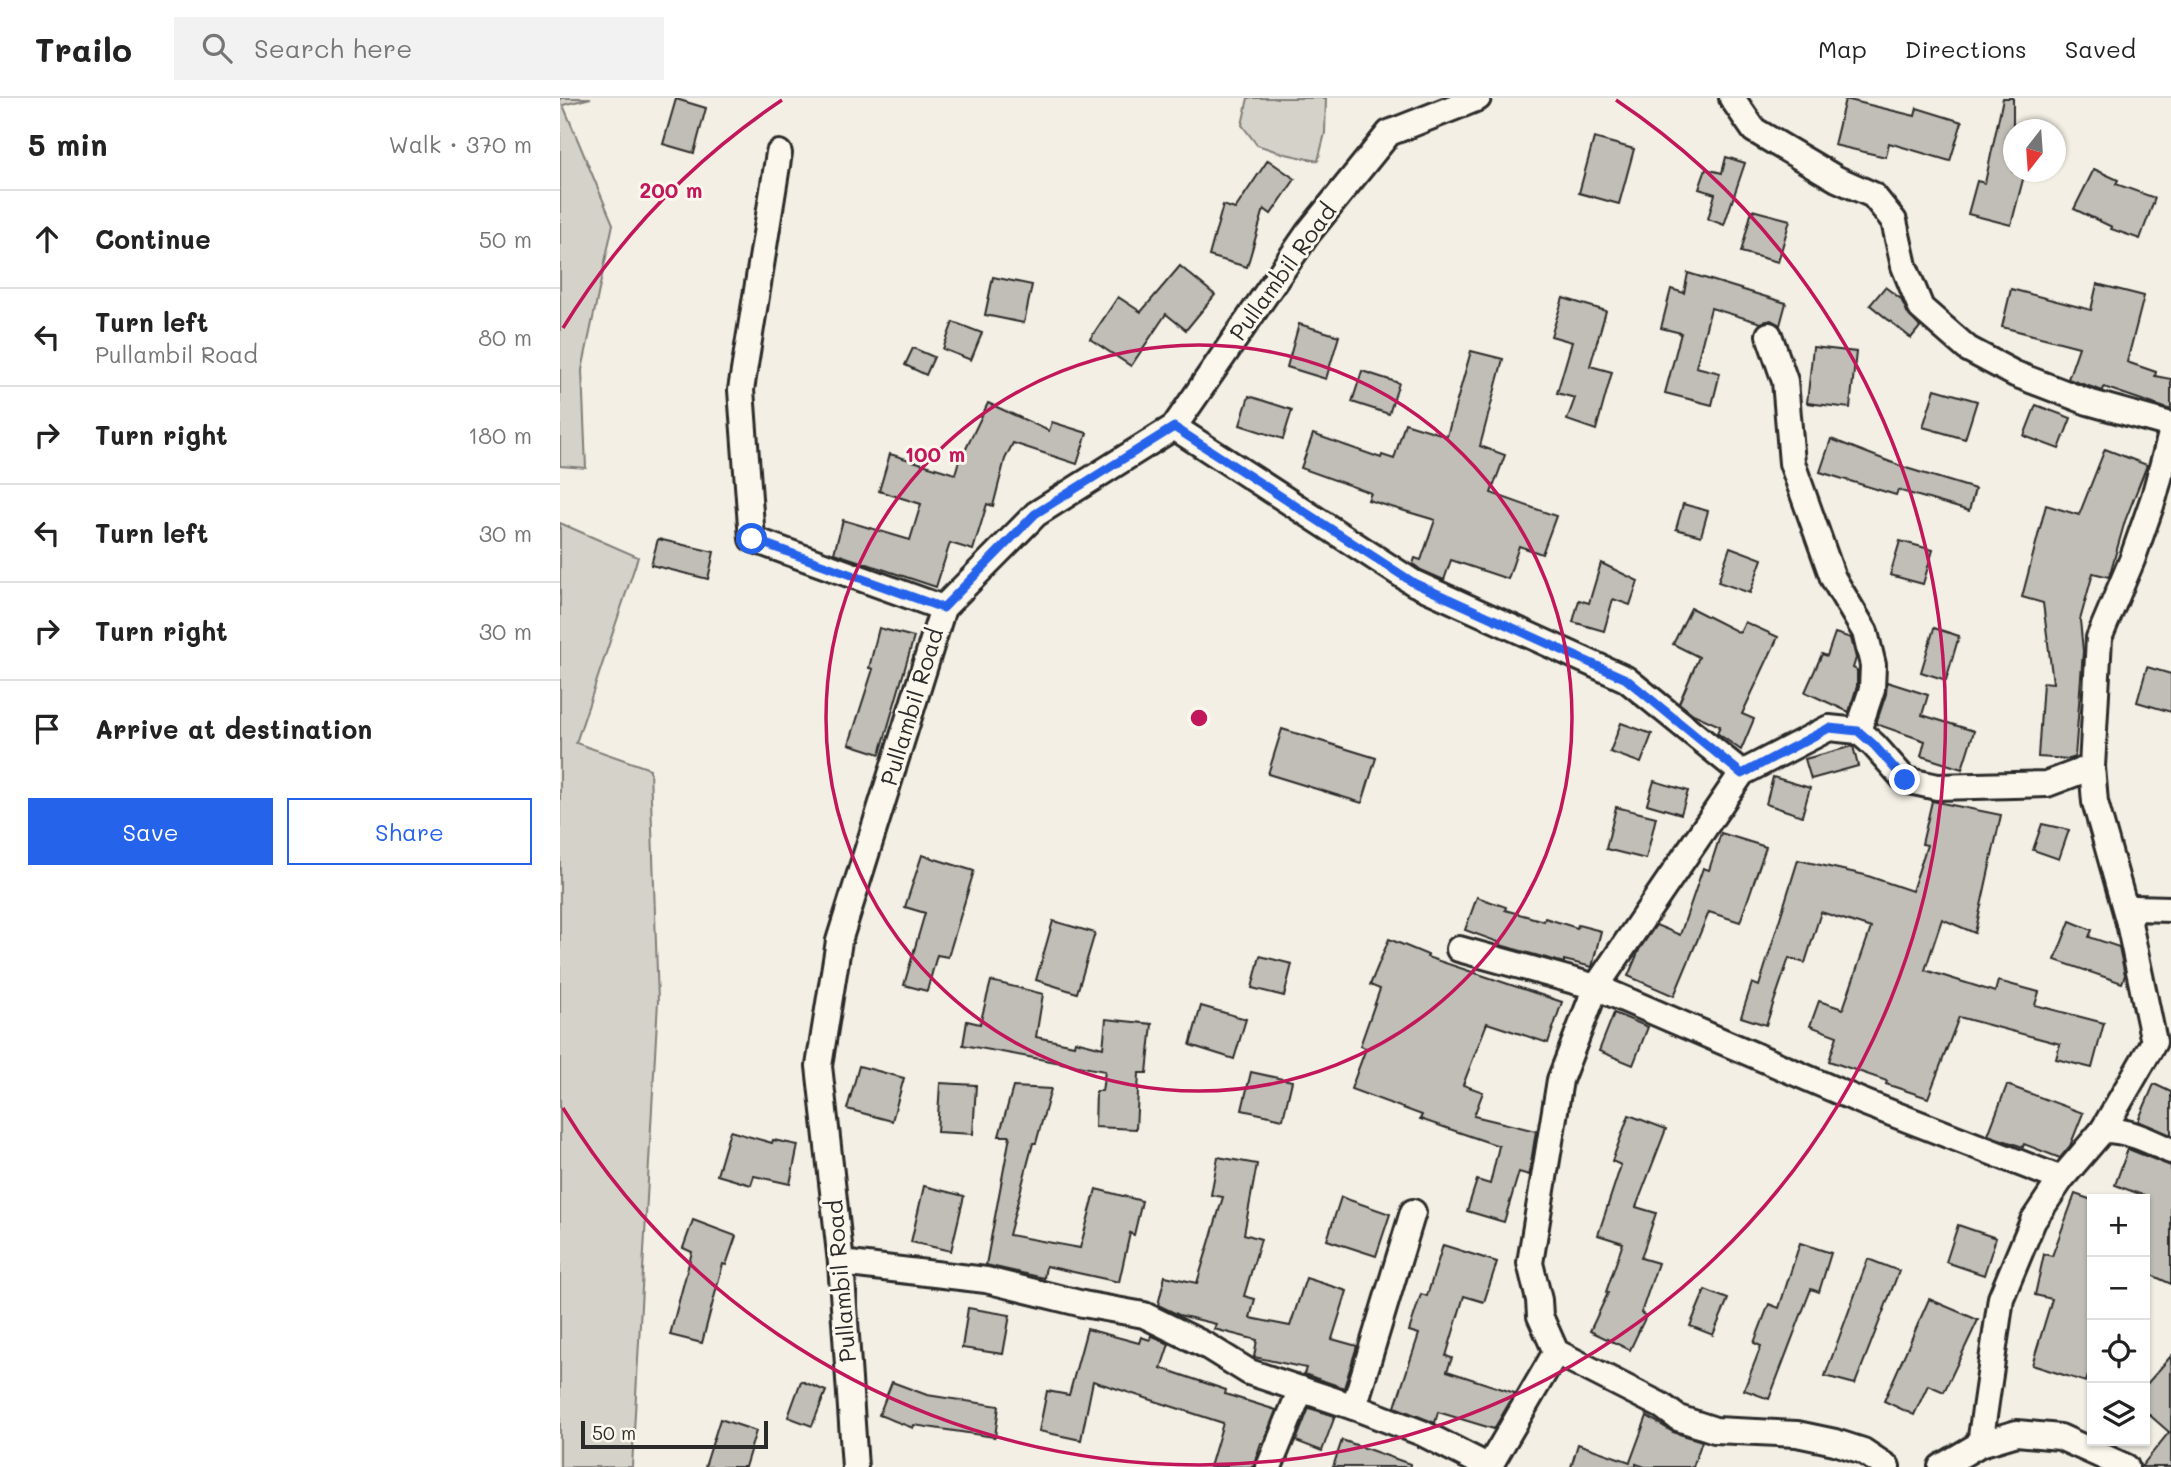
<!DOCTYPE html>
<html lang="en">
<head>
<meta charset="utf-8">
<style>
	body { margin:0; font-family:Mali,sans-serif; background:#f2f2f2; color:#222 }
	.controls { position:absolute; right:21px; bottom:21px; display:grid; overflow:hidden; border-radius:0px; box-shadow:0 2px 5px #0004 }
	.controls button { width:63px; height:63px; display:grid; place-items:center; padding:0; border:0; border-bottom:2px solid #e0e0e0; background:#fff; color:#222; font:35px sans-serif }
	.compass { position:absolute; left:1443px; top:21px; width:63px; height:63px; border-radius:50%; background:#fff; box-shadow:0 2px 5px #0004; rotate:197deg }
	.scale { position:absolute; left:21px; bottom:18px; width:187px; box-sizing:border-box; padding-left:7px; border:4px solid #2b2b2b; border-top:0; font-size:19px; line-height:24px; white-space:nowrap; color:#2b2b2b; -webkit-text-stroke:5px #fbf7ec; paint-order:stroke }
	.stop { position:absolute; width:21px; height:21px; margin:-16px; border:5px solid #2563eb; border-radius:50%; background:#fff }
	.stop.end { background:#2563eb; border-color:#fff; box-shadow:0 2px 7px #0008 }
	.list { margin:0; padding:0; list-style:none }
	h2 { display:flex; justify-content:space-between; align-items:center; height:91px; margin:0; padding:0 28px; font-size:30px }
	h2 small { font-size:23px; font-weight:400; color:#767676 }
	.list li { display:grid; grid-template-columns:46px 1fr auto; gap:21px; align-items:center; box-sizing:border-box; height:98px; padding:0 28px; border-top:2px solid #e0e0e0 }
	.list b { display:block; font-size:26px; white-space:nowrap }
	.list p { margin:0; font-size:23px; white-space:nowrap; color:#767676 }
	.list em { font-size:23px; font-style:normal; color:#767676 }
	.actions { display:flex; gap:14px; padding:21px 28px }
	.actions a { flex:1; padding:16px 0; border:2px solid #2563eb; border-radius:0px; text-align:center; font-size:24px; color:#2563eb }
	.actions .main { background:#2563eb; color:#fff }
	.icon { flex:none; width:38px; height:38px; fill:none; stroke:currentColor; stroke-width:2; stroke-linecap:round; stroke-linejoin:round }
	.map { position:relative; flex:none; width:1611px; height:1369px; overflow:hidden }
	header { display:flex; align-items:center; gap:42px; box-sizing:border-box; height:98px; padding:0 35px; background:#fff; border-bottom:2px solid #e0e0e0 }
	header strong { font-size:33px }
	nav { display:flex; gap:38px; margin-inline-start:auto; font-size:24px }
	.search { width:490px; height:63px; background:#f2f2f2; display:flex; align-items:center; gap:18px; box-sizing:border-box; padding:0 24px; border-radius:0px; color:#767676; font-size:26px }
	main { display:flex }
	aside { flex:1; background:#fff }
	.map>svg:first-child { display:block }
	.green { fill:#d5d2c9; stroke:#807e7a; stroke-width:2 }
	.building { fill:#c0beb6; stroke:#2b2b2b; stroke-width:2 }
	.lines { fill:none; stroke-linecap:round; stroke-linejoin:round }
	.street-casing { stroke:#2b2b2b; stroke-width:30 }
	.street { stroke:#fbf7ec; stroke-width:24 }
	.route { stroke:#2563eb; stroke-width:9 }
	.ring { fill:none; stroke:#c2185b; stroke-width:3.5 }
	.labels { text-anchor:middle; stroke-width:6; stroke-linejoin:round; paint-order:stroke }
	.street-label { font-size:23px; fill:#2b2b2b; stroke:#fbf7ec }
	.centre { fill:#c2185b; stroke:#fbf7ec; stroke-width:3.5 }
	.ring-label { font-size:21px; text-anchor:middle; font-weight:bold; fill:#c2185b; stroke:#fbf7ec; stroke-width:6; stroke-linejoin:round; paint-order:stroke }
</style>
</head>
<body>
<header>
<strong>Trailo</strong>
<div class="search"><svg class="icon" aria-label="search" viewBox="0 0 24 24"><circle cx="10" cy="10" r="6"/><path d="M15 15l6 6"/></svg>Search here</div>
<nav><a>Map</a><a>Directions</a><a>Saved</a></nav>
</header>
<main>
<aside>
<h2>5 min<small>Walk · 370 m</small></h2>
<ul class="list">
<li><svg class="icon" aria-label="ahead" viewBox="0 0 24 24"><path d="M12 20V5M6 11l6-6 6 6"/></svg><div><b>Continue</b></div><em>50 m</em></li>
<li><svg class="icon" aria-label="left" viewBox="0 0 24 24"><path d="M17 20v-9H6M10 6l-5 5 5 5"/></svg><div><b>Turn left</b><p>Pullambil Road</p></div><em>80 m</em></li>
<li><svg class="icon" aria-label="right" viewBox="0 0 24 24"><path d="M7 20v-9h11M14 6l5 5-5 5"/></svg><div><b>Turn right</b></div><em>180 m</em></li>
<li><svg class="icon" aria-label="left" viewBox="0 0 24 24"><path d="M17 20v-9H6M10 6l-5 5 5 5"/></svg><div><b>Turn left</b></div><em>30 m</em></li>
<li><svg class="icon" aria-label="right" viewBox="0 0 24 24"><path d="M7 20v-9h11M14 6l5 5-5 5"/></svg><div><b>Turn right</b></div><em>30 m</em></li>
<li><svg class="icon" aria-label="arrive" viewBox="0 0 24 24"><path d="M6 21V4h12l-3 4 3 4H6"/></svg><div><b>Arrive at destination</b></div></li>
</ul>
<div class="actions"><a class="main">Save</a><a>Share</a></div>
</aside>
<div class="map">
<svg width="1611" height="1369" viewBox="0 0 1611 1369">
	<rect width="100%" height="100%" fill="#f3efe4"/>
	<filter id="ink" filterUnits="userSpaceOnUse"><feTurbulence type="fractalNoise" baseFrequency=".0143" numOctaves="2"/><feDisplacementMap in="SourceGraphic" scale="14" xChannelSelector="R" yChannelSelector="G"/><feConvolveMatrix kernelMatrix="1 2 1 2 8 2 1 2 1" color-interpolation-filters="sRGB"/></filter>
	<g filter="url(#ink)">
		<!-- green -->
		<g class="green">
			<polygon points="0,0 31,0 3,7 53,126 22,272 26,370 0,368"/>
			<polygon points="688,0 766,0 765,35 758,63 721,55 697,47 682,27"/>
			<polygon points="0,425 78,459 16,645 90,671 98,903 72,1369 0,1369"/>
		</g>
		<!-- building -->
		<g class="building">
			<polygon points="1443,0 1453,0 1453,74 1465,74 1451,127 1408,116 1417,83 1425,85"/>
			<polygon points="116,1 146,10 134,55 103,46"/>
			<polygon points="1285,1 1355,18 1357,10 1402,24 1390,63 1329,45 1326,59 1274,47"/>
			<polygon points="1034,40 1074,51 1059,106 1019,95"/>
			<polygon points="1166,59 1185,65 1164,127 1148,121 1155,96 1139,91 1146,71 1162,75"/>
			<polygon points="708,62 735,81 711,116 704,111 687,169 649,158 663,107 675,111"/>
			<polygon points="1534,71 1558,82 1556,86 1595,100 1580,141 1551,131 1552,129 1514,111"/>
			<polygon points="1192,112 1230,122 1218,164 1181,154"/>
			<polygon points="620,168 655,197 626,232 606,216 571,268 530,241 558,199 581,214"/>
			<polygon points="1128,175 1226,205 1220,227 1211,222 1201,225 1151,210 1136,269 1160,275 1152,307 1105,295 1121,235 1101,230 1111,191 1124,195"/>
			<polygon points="433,179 472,187 464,225 425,217"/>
			<polygon points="1537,186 1584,198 1567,264 1596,274 1595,278 1611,281 1611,312 1544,289 1543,293 1508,281 1519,249 1442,229 1451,191 1531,212"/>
			<polygon points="1325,189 1341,201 1348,216 1360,229 1351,240 1310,207"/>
			<polygon points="1003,200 1046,213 1030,268 1052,274 1036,332 1007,322 1015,300 997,295 1012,244 991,238"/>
			<polygon points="393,224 422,235 411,262 383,251"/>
			<polygon points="739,226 779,238 766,281 727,269"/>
			<polygon points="1253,249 1296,254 1290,310 1247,305"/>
			<polygon points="353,250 374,259 366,277 345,267"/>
			<polygon points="911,253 943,261 920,348 945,357 931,395 996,418 982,456 959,448 948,481 891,462 884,482 861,472 853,466 855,460 861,462 875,422 808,402 811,395 741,370 753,336 821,360 822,357 834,361 845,325 887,338"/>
			<polygon points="802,273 839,285 829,316 792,304"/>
			<polygon points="1375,291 1417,303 1405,341 1363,329"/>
			<polygon points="689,298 732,312 723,341 680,327"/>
			<polygon points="428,305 489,333 492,324 527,335 517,366 453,345 445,361 433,408 427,406 413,452 390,445 376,489 274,455 283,422 350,442 361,406 319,393 330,356 395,376 400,359 402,359"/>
			<polygon points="1476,307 1511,320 1499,351 1464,338"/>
			<polygon points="1271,341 1346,370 1415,391 1409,413 1338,392 1336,397 1260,374"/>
			<polygon points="1545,351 1587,367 1565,423 1549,479 1533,475 1520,522 1523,553 1515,659 1510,661 1478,659 1483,584 1493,585 1483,505 1462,499 1486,407 1519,417"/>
			<polygon points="1123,406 1148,413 1141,438 1116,431"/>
			<polygon points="98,441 154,454 148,481 91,467"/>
			<polygon points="1340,443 1373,452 1363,486 1330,477"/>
			<polygon points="1170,449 1202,461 1190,495 1158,484"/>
			<polygon points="1041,465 1078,483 1070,507 1053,501 1044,533 1013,524 1019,502 1029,505"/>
			<polygon points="1131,510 1180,535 1185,524 1218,539 1182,616 1194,621 1181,652 1157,635 1160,628 1133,616 1119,605 1139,559 1113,546"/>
			<polygon points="319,530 354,539 320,656 289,646 313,571 309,570"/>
			<polygon points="1374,530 1399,538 1386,582 1361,574"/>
			<polygon points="1275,535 1291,540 1296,560 1293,570 1297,572 1297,588 1289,614 1245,594 1262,556 1267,558"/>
			<polygon points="1587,569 1611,576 1611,614 1577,604"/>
			<polygon points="1327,584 1368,597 1362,617 1414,633 1402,671 1361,658 1365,643 1316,626 1326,596"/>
			<polygon points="1061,625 1092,636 1081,665 1050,654"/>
			<polygon points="722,631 816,660 802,705 708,676"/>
			<polygon points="1293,648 1298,668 1251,681 1245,661"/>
			<polygon points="1213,679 1250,690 1242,718 1206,706"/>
			<polygon points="1094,683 1128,693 1121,716 1087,706"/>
			<polygon points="1372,703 1441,717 1415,835 1382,821 1365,872 1435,894 1438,883 1479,894 1475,907 1544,925 1532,970 1496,961 1500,946 1399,919 1368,1000 1326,986 1327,983 1269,963 1277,938 1250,928 1259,903 1283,911 1311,830 1261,814 1245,865 1229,860 1206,927 1181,919 1192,885 1199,888 1238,762 1305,777 1352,793 1367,747 1362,746"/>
			<polygon points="1056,709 1096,719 1086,761 1046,751"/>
			<polygon points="1482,726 1509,732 1499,761 1473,752"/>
			<polygon points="1161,735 1206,749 1180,824 1149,814 1114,898 1068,878 1079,852 1096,827 1120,837 1143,770 1149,772"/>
			<polygon points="362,757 414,773 388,859 377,857 367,893 344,887 365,815 345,809"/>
			<polygon points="917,799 946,809 945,812 984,823 985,820 1017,830 1018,827 1041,833 1032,869 1004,862 1004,865 940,847 941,845 905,832"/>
			<polygon points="493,823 535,835 517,895 476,882"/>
			<polygon points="1510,823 1532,832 1529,839 1559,849 1565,877 1562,885 1495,862"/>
			<polygon points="829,841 868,857 867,859 1002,904 988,945 927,925 903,987 923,994 914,1018 976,1033 969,1077 959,1074 944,1124 907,1113 917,1082 930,1086 939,1048 860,1021 862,1017 791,991 806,950 800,948 820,891 810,887"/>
			<polygon points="700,858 732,866 724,898 692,890"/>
			<polygon points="431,883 483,896 476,939 514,947 515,943 543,950 546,921 592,926 587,975 579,975 576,1031 535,1029 536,993 542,993 545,973 403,947 407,923 420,926"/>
			<polygon points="641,908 686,921 674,961 630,947"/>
			<polygon points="1054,915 1088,929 1073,967 1039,953"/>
			<polygon points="299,968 344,980 332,1023 287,1011"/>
			<polygon points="691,974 732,983 723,1021 682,1012"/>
			<polygon points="380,985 416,987 413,1036 377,1034"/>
			<polygon points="1594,986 1611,994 1611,1037 1578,1023"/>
			<polygon points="1447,987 1523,1015 1510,1048 1500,1060 1464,1046 1463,1049 1428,1037"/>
			<polygon points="453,989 491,991 476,1045 473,1045 449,1137 520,1150 536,1091 582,1103 574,1137 570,1135 559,1184 486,1168 484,1180 426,1167 450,1038 439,1038"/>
			<polygon points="1069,1017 1106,1031 1076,1109 1096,1115 1081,1160 1098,1165 1081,1215 1086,1218 1070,1252 1030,1233 1048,1195 1046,1194 1063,1145 1038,1137 1061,1067 1052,1063"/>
			<polygon points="170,1033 212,1045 213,1042 238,1047 230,1086 194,1078 191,1087 157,1077"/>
			<polygon points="1568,1051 1611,1068 1611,1186 1585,1174 1585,1098 1555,1087"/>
			<polygon points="658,1059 697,1066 684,1136 701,1141 684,1198 695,1201 690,1220 730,1228 746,1180 787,1193 772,1241 797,1248 784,1290 744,1276 746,1270 694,1259 697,1242 654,1231 656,1226 619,1217 598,1207 605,1178 637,1185 663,1099 651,1097"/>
			<polygon points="364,1088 404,1098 391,1153 351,1144"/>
			<polygon points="1515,1096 1532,1102 1532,1265 1526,1284 1472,1267 1492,1201 1475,1197 1484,1156 1492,1158"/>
			<polygon points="781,1099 830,1116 816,1158 767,1142"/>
			<polygon points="133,1122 176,1138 166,1167 163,1166 142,1245 110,1237 132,1154 123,1150"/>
			<polygon points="1398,1127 1436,1140 1424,1177 1386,1164"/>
			<polygon points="1240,1145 1271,1155 1259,1194 1251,1191 1209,1301 1184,1292 1201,1248 1194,1245 1209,1206 1219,1210"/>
			<polygon points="883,1147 937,1164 924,1204 904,1198 886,1258 892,1260 887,1273 955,1295 934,1331 878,1314 875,1325 835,1309 859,1236 849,1233 861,1196 867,1198"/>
			<polygon points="1308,1161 1339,1173 1295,1286 1265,1278"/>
			<polygon points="1145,1192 1168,1201 1153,1237 1130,1228"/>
			<polygon points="1369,1201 1418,1222 1384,1294 1368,1287 1354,1317 1324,1303"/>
			<polygon points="408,1210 450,1217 443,1256 402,1250"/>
			<polygon points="527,1231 579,1245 581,1239 590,1242 591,1237 609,1246 601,1270 666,1292 665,1296 716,1312 703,1345 701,1345 693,1369 650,1369 663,1325 533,1283 521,1342 479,1333 487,1293 509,1297"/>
			<polygon points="1611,1258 1611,1369 1581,1369 1609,1334 1585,1313 1585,1288"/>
			<polygon points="241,1283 266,1293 252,1328 228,1319"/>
			<polygon points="332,1284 367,1297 439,1308 435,1339 354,1327 353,1330 319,1317"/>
			<polygon points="749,1310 775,1318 762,1353 736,1343"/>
			<polygon points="1087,1318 1113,1334 1142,1343 1133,1369 1085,1369 1076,1366 1076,1369 1011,1369 1018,1346 1070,1364"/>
			<polygon points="160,1321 196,1333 185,1369 145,1369"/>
			<polygon points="782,1342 850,1366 850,1369 773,1369"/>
		</g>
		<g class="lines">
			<defs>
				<g id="street">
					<polyline points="1172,0 1194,32 1277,81 1313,97 1334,123 1344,168 1361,210 1408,251 1455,276 1528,304 1611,327"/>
					<polyline points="219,55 181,292 192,441 383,510"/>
					<polyline points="1209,237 1225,283 1232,365 1273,480 1305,534 1313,567 1312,591 1298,633"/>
					<polyline points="614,329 854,485 1066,581 1182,675"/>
					<polyline points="1532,669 1535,704 1569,825"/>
					<polyline points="899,851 1036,889 1303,1004 1501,1081"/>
					<polyline points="1543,1032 1594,944 1569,825 1574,810 1611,811"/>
					<polyline points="281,1165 426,1182 523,1206 584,1217 647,1248 689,1274 794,1309 862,1335 929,1369"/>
					<polyline points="794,1309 853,1114"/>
					<polyline points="1420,1346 1457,1335 1500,1339 1566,1369"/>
					<polyline points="295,1369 281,1165 259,968 279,843 383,510 476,416 614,329 748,135 829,35 918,0"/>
					<polyline points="709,1369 741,1291"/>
					<polyline points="929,1369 996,1254"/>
					<polyline points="1327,1369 1303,1353 1275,1344 1237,1336 1155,1332 1118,1320 1102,1308 996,1254 980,1218 979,1202 970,1165 1000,982 1036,889 1182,675 1269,630 1298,633 1314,647 1345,682 1377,689 1487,686 1532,669 1539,540 1572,462 1594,399 1611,336"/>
					<path d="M1381,1369L1420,1346L1441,1200L1473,1123L1501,1081L1543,1032C1568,1032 1588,1042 1611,1053"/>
				</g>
			</defs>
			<!-- street casing -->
			<use href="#street" class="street-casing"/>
			<!-- street -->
			<use href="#street" class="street"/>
		</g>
	</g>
	<g class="lines" filter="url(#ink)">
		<!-- route -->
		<polyline class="route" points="192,441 383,510 475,416 614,329 854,485 1066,581 1182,676 1269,630 1298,633 1314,647 1345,682"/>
	</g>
	<!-- distance rings -->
	<g class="ring">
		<circle cx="639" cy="620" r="373"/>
		<path d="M3 230A746 746 0 0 1 222 2M1056 2A746 746 0 1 1 3 1010"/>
	</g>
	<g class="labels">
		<!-- street labels -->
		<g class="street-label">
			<text transform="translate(723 174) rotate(-54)" y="8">Pullambil Road</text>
			<text transform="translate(352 609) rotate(-73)" y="8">Pullambil Road</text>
			<text transform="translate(281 1183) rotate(-95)" y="8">Pullambil Road</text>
		</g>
	</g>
	<circle cx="639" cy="620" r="10" class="centre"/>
	<g class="ring-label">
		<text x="111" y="100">200 m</text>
		<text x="375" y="364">100 m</text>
	</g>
</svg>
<div class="controls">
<button>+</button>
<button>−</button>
<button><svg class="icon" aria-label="locate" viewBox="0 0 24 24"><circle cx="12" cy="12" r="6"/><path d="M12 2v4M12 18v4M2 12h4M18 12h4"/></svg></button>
<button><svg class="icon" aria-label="layers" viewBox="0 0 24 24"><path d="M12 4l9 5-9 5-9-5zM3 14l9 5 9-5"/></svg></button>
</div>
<svg class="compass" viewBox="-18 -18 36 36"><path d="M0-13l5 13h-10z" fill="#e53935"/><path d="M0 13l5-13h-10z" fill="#767676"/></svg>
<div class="scale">50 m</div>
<div class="stop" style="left:192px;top:441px"></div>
<div class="stop end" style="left:1345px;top:682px"></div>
</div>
</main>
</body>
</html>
